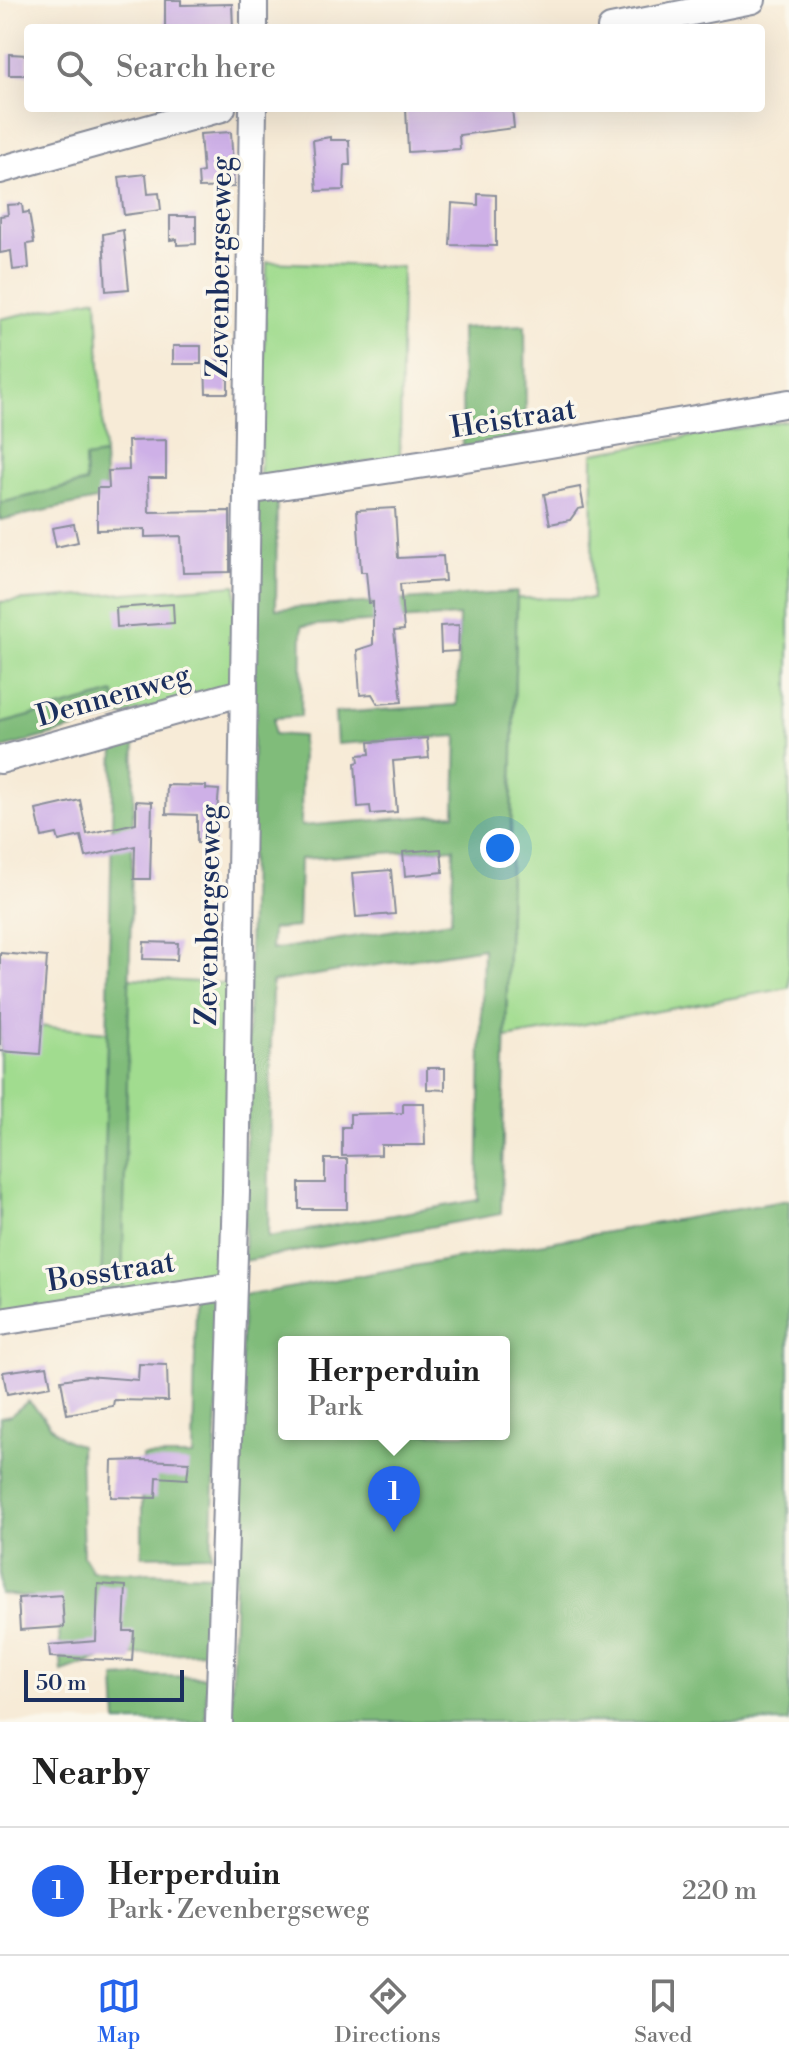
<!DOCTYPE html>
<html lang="en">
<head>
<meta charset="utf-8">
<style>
	body { margin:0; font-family:"Libre Bodoni",serif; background:#f2f2f2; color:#222 }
	.scale { position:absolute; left:24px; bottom:20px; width:160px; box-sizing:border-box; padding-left:8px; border:4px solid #1b2f5e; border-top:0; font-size:22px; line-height:28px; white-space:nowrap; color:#1b2f5e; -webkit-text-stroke:6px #fbf7ec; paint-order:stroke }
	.you { position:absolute; left:500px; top:848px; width:28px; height:28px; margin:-20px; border:6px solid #fff; border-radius:50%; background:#1a73e8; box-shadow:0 0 0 12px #1a73e833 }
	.badge { display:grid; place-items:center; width:52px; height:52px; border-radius:50%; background:#2563eb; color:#fff; font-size:26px; font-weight:700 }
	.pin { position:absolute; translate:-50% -66px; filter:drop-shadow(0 2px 4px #0008) }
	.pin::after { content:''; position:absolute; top:42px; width:28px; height:24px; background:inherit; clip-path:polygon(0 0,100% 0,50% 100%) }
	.popup { position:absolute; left:278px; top:1336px; width:232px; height:104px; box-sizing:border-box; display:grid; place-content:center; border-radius:8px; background:#fff; filter:drop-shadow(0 2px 6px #0005); font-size:26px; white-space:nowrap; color:#767676 }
	.popup b { font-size:30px; color:#222 }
	.popup::after { content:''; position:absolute; left:50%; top:100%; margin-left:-16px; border:16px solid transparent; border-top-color:#fff }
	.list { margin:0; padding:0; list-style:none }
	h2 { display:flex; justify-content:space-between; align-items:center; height:104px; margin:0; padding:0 32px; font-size:34px }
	h2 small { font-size:26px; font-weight:400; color:#767676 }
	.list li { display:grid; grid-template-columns:52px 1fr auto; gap:24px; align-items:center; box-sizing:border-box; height:128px; padding:0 32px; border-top:2px solid #e0e0e0 }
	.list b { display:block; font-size:30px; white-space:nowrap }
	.list p { margin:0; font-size:26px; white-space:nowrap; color:#767676 }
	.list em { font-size:26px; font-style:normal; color:#767676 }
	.icon { flex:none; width:44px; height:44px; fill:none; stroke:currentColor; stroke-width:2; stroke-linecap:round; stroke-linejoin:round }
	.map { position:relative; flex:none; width:789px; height:1722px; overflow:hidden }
	.search { position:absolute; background:#fff; box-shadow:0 8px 32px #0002; left:24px; right:24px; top:24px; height:88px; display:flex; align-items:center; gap:20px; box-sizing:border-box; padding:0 28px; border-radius:8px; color:#767676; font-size:30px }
	.sheet { height:232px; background:#fff }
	nav { display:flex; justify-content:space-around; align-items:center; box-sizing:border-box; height:112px; border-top:2px solid #e0e0e0; background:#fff; font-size:22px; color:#767676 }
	nav a { display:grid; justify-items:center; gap:4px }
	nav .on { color:#2563eb }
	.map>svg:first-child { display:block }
	.green { fill:#a1dc8f; stroke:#5e8676; stroke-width:2 }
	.forest { fill:#80bc7a; stroke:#4e766c; stroke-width:2; fill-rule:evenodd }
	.building { fill:#ceb0e7 }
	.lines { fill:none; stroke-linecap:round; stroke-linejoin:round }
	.minor-casing { stroke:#898d9a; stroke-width:30 }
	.minor { stroke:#fff; stroke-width:26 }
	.labels { text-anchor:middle; stroke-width:7; stroke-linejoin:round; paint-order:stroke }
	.street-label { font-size:30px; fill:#1b2f5e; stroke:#fbf7ec }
</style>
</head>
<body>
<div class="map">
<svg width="789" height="1722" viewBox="0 0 789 1722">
	<rect width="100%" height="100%" fill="#fbf7ec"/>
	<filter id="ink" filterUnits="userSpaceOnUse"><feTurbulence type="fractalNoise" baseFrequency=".0125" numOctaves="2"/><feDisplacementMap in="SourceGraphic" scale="16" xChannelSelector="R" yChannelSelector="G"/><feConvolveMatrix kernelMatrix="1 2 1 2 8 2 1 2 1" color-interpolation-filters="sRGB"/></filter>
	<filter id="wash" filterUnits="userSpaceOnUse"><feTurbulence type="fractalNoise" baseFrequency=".006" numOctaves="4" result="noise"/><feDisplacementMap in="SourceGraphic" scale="32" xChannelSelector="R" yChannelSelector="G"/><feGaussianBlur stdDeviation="1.8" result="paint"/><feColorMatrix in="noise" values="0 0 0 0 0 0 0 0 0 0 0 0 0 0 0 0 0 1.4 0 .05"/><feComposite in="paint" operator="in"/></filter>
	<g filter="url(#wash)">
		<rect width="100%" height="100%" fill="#f7ebd7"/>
		<!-- green -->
		<g class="green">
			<polygon points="267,262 402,267 400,458 260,477"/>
			<polygon points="97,298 104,455 85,458 86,482 0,503 0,319"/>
			<polygon points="789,420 789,988 506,1038 517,598 592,599 593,453"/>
			<polygon points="236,585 235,686 116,717 114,693 0,724 0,602"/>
			<polygon points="129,978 230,984 223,1277 122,1294"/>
			<polygon points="0,1023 107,1032 101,1298 0,1315"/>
		</g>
		<!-- forest -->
		<g class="forest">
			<polygon points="525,325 526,437 463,448 461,328"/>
			<polygon points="104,455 106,498 0,520 0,503 86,483 85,458"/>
			<path d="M277,492L276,609L517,592L501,1214L244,1261L257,495ZM459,616L457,705L335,713L337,744L457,736L455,814L301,826L302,736L274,734V718L301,716L302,626ZM454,848L451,921L271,950L272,929L298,927L300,859ZM483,948L478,1200L268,1237L272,982Z"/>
			<polygon points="115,693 116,717 0,749 0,724"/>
			<polygon points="135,738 122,1294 101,1298 114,744"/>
			<path d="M789,1200V1722H231L243,1296ZM284,1342H504V1434H284Z"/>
			<polygon points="222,1297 211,1555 142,1556 142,1456 193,1456 196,1301"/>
			<path d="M28,1401C47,1416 52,1439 80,1445L83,1556L92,1571L211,1575L208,1652L107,1656L62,1672L58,1618L33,1597L0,1594V1417L11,1415Z"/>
			<polygon points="156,1676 207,1677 206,1722 117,1722 115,1678"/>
		</g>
		<g id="blocks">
			<!-- building -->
			<g class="building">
				<polygon points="165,0 181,0 181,5 232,4 233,28 165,28"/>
				<polygon points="9,54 28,55 28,75 9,75"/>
				<polygon points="406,108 512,108 514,128 459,135 460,149 408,152"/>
				<polygon points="231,132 234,187 199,188 198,173 203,172 200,134"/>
				<polygon points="330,137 330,140 349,140 350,165 345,165 344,190 317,191 313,140"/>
				<polygon points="146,174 148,194 159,193 161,210 124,215 119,177"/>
				<polygon points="478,194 496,195 496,246 450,245 452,203 478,205"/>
				<polygon points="22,204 23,213 29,212 34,243 27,244 29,268 13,270 11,251 0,253 0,216 8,215 7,205"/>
				<polygon points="170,216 196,216 196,244 177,245 177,239 170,240"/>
				<polygon points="123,230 129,289 106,291 103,234"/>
				<rect x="173" y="346" width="28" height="18"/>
				<polygon points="228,361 228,393 206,393 205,362"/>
				<polygon points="166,440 166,478 148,478 149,512 230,511 230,572 183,573 181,536 145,537 145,529 97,530 97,488 109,488 108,471 129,470 128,441"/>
				<polygon points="580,487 584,508 578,509 570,520 550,524 544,494"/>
				<polygon points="395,508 398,558 443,556 445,581 400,584 404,630 394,631 402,702 378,704 372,694 360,695 357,650 373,645 373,602 369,603 366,572 361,572 357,510"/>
				<polygon points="74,524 78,542 56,547 52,528"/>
				<polygon points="173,604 174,623 117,627 116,608"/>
				<polygon points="459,625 458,651 441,652 440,626"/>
				<polygon points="427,738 429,758 393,761 397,812 371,814 370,806 358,807 355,763 359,762 358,755 370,754 369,742"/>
				<polygon points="167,785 206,786 206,789 219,790 214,844 197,843 197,815 166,814"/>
				<polygon points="80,800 87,834 136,823 136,801 152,802 150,879 134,879 135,846 86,857 81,836 59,841 57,834 42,837 36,810"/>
				<polygon points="441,849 443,872 405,876 403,852"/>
				<polygon points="391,870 395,914 356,917 352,873"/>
				<polygon points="144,942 178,943 177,960 143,959"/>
				<polygon points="0,953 47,957 40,1054 0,1051"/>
				<polygon points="427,1068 445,1068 445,1090 427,1089"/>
				<polygon points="403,1103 424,1103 425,1145 381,1145 381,1155 342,1156 342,1127 350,1127 350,1114 403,1113"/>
				<polygon points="325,1159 347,1159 347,1209 299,1209 299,1183 325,1183"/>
				<polygon points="139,1364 167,1365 168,1401 114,1400 113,1406 67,1414 61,1380 86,1376 138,1380"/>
				<polygon points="47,1366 51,1386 7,1394 3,1372"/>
				<polygon points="146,1460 189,1462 187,1479 157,1477 156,1498 111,1497 112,1461"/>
				<polygon points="98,1584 126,1586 124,1631 134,1631 132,1661 50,1657 49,1645 96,1641"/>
				<polygon points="62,1595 64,1627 20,1630 18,1598"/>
			</g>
		</g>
	</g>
	<g filter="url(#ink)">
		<use href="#blocks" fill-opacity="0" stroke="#898d9a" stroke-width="2"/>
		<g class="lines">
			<defs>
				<g id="minor">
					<polyline points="254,0 254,28"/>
					<polyline points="611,28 752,0"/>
					<polyline points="0,170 222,108"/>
					<polyline points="247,491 498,453 789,403"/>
					<polyline points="0,760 244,692"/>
					<polyline points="0,1322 233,1286"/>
					<polyline points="219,1722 236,1192 253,108"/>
				</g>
			</defs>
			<!-- minor casing -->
			<use href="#minor" class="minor-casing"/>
			<!-- minor -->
			<use href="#minor" class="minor"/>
		</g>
	</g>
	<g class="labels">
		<!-- street labels -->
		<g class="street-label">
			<text transform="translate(219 267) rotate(-89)" y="10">Zevenbergseweg</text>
			<text transform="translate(513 418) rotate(-9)" y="10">Heistraat</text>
			<text transform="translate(113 695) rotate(-16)" y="10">Dennenweg</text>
			<text transform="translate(208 915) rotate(-89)" y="10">Zevenbergseweg</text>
			<text transform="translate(111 1271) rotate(-9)" y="10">Bosstraat</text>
		</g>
	</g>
</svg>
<div class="scale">50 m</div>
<div class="you"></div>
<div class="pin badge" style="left:394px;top:1532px">1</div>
<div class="popup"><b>Herperduin</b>Park</div>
<div class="search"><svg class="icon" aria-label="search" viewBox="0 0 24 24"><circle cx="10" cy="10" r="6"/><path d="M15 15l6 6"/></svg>Search here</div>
</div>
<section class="sheet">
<h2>Nearby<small></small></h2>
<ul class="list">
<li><span class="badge">1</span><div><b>Herperduin</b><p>Park · Zevenbergseweg</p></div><em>220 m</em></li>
</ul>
</section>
<nav>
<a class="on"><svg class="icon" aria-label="map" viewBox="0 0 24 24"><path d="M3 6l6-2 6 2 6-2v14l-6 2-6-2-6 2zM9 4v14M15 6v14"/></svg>Map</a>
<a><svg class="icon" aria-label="directions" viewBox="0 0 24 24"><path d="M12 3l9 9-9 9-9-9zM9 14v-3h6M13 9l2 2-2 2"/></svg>Directions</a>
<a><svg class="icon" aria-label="saved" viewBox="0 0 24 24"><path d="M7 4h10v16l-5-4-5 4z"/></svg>Saved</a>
</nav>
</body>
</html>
